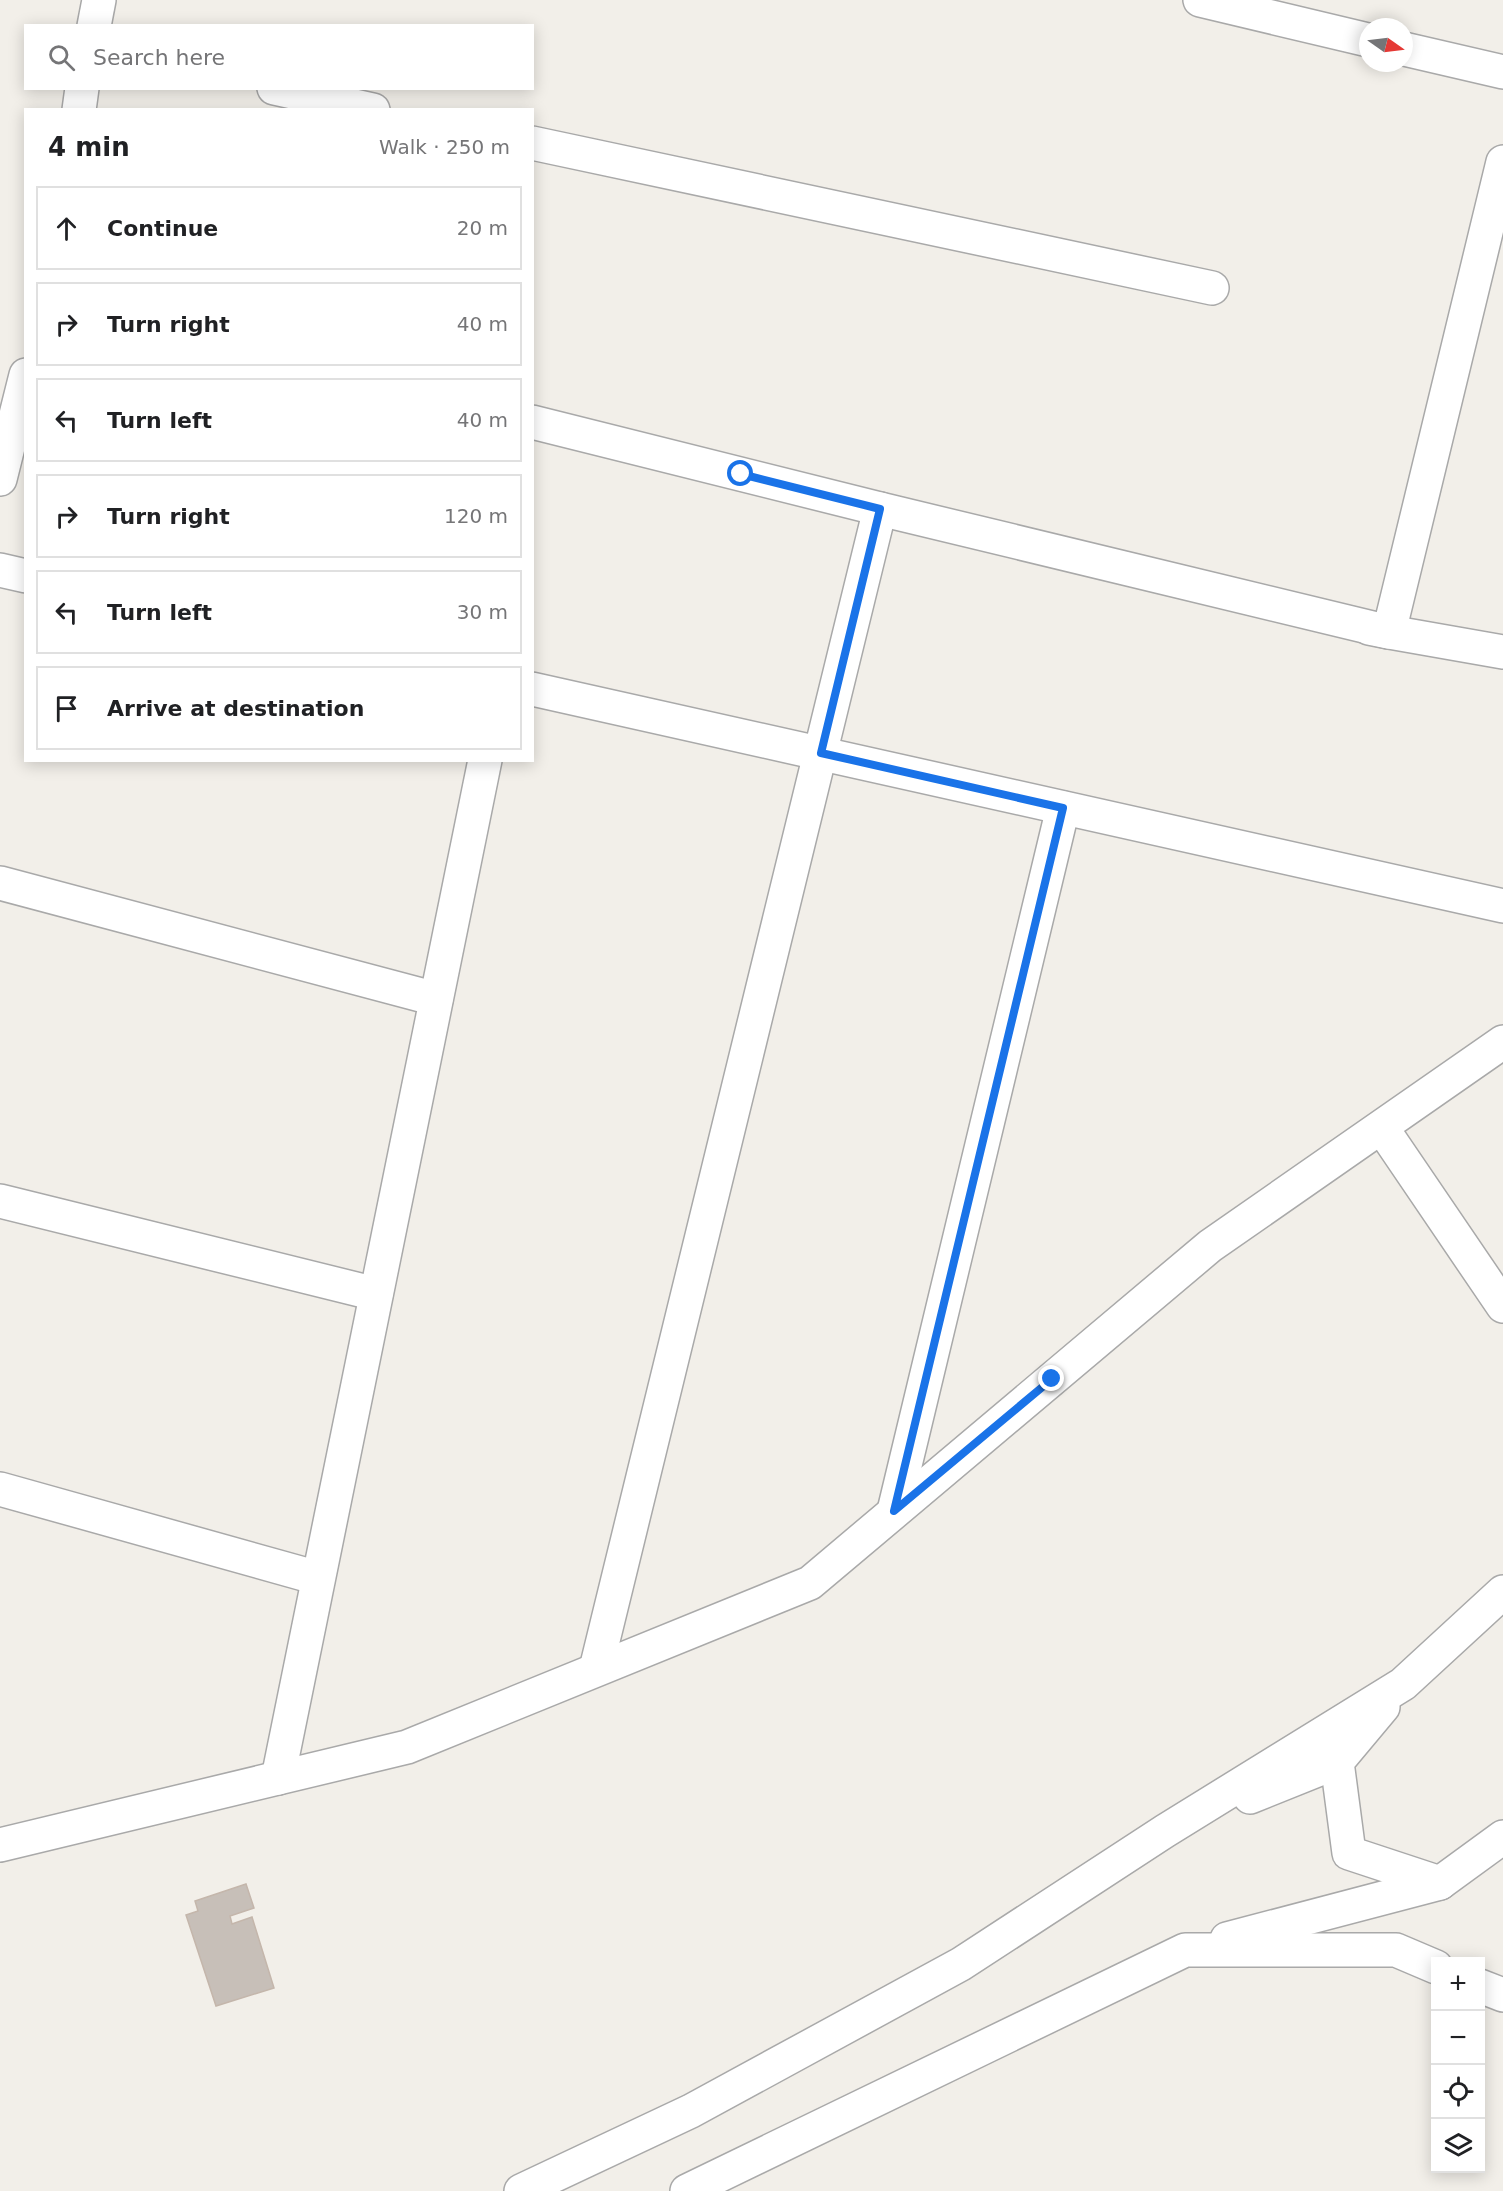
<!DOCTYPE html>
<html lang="en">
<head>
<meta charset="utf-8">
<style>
	body { margin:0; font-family:"DejaVu Sans",sans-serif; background:#f6f6f6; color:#202124 }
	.controls { position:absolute; right:18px; bottom:18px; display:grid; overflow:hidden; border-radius:0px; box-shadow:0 3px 15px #0003 }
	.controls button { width:54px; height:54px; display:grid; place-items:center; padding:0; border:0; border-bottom:2px solid #e0e0e0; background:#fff; color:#202124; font:30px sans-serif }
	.compass { position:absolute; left:1359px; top:18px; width:54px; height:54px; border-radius:50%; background:#fff; box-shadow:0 3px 15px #0003; rotate:104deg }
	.stop { position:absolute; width:18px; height:18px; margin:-14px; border:4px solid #1a73e8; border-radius:50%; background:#fff }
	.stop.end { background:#1a73e8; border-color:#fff; box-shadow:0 2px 6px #0008 }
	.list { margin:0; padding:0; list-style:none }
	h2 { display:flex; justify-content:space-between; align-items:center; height:78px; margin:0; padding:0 24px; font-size:26px }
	h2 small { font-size:20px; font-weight:400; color:#757577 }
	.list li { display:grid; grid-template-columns:39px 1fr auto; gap:18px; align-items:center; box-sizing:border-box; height:84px; margin:0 12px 12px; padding:0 12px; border:2px solid #e0e0e0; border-radius:0px }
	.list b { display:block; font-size:22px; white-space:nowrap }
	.list em { font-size:20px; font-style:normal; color:#757577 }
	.icon { flex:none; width:33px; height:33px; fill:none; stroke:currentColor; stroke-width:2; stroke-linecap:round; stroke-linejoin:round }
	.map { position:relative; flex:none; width:1503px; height:2191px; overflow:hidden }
	.search { position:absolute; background:#fff; box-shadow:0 3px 15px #0003; left:24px; top:24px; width:510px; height:66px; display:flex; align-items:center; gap:15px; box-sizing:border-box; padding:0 21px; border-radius:0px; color:#757577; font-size:22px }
	.panel { position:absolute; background:#fff; box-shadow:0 3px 15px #0003; left:24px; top:108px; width:510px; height:654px; border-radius:0px }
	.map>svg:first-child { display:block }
	.building { fill:#c7bfb8; stroke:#c4b6ab; stroke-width:1.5 }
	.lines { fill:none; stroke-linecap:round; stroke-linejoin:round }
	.minor-casing { stroke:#a9a9a9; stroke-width:36 }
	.minor { stroke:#fff; stroke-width:33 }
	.route { stroke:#1a73e8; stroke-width:8 }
</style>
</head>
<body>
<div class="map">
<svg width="1503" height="2191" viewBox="0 0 1503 2191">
	<rect width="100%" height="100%" fill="#f2efe9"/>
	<!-- building -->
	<polygon class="building" points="246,1884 254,1908 230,1916 232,1924 252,1917 274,1988 216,2006 186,1915 198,1911 195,1901"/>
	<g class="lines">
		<defs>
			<g id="minor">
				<polyline points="1200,0 1368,40"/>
				<polyline points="94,26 99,0"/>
				<polyline points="1404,49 1503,72"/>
				<polyline points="274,88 373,110"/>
				<polyline points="79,110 82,88"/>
				<polyline points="532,143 1212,288"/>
				<polyline points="532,422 880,509 1389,632 1503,652"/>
				<polyline points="0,479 26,375"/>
				<polyline points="0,570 26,576"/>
				<polyline points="1369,628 1389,632 1503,162"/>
				<polyline points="532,689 1503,906"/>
				<polyline points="0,883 436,999"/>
				<polyline points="1382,1128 1503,1306"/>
				<polyline points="0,1201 376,1294"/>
				<polyline points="0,1489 318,1578"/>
				<polyline points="894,1511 1063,808"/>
				<polyline points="596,1669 880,509"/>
				<polyline points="1383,1707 1337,1762 1349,1853 1440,1883"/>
				<polyline points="278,1778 485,760"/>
				<polyline points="1250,1797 1337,1762"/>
				<polyline points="0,1845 407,1747 810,1583 1210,1246 1503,1042"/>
				<polyline points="1227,1939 1440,1883 1503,1837"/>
				<polyline points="1480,1986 1503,1995"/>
				<polyline points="521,2191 691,2111 961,1964 1165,1831 1403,1684 1503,1592"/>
				<polyline points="687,2191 1185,1950 1396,1950 1436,1967"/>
			</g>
		</defs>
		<!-- minor casing -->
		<use href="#minor" class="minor-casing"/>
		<!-- minor -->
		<use href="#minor" class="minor"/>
	</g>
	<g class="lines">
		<!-- route -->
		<polyline class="route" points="741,474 880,509 821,753 1063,808 894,1511 1052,1379"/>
	</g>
</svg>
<div class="controls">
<button>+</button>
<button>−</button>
<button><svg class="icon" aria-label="locate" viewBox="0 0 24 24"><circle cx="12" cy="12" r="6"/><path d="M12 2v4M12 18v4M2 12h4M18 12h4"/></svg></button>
<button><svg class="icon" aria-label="layers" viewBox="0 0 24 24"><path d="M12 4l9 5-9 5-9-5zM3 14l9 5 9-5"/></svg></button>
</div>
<svg class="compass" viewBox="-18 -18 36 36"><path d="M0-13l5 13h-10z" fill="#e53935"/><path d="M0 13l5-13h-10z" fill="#757577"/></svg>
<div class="stop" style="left:741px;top:474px"></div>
<div class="stop end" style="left:1052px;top:1379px"></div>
<div class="search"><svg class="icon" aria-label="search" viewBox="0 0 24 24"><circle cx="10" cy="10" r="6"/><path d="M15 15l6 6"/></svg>Search here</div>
<section class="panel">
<h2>4 min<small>Walk · 250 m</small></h2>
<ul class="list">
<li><svg class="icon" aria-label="ahead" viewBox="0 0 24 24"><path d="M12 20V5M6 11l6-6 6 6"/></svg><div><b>Continue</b></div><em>20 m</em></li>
<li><svg class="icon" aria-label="right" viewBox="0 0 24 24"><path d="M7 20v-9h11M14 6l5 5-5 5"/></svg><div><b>Turn right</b></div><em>40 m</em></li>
<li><svg class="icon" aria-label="left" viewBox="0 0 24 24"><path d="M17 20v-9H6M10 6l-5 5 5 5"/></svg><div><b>Turn left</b></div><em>40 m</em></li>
<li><svg class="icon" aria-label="right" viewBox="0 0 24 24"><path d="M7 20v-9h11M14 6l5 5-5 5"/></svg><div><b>Turn right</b></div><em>120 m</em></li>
<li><svg class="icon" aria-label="left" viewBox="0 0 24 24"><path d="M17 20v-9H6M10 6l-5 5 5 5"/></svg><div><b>Turn left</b></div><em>30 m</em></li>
<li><svg class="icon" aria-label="arrive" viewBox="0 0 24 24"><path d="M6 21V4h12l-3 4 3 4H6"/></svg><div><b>Arrive at destination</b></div></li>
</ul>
</section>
</div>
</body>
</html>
